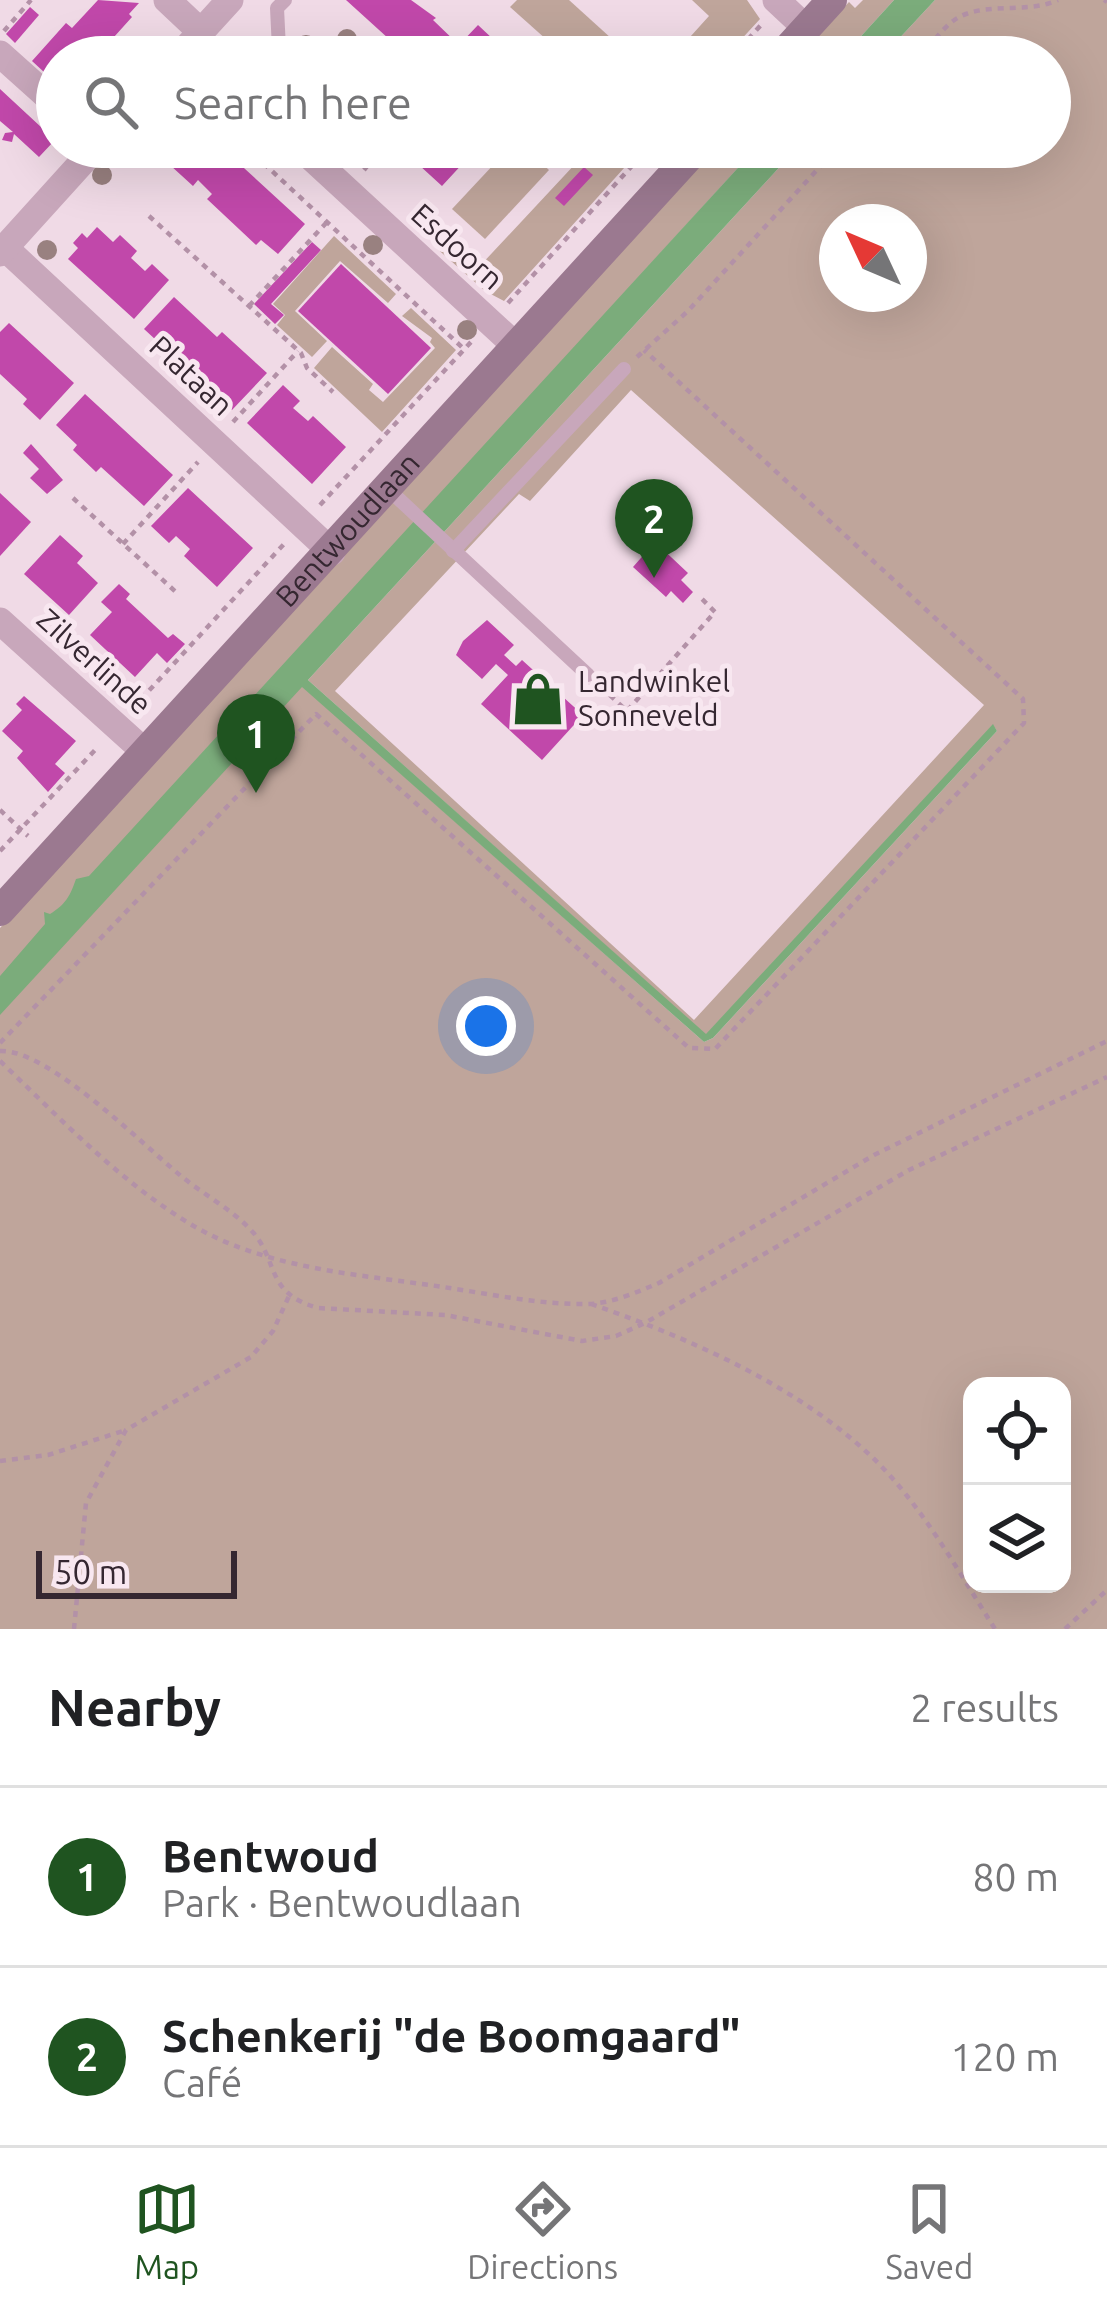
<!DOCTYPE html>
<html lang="en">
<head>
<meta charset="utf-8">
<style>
	body { margin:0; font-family:Ubuntu,sans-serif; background:#f6f6f6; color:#202124 }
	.controls { position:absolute; right:36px; bottom:36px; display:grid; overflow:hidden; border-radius:24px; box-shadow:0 12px 48px #0002 }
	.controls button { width:108px; height:108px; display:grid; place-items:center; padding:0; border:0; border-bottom:3px solid #e0e0e0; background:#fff; color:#202124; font:60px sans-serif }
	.compass { position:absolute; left:819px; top:204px; width:108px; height:108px; border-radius:50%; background:#fff; box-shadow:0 12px 48px #0002; rotate:314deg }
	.scale { position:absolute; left:36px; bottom:30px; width:201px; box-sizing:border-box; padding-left:12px; border:6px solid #352731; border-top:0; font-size:33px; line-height:42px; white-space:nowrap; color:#352731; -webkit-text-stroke:9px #f8e7f0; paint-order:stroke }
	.you { position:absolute; left:486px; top:1026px; width:42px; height:42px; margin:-30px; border:9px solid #fff; border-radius:50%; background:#1a73e8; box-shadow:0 0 0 18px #1a73e833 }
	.badge { display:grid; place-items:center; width:78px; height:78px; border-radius:50%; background:#1f5420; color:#fff; font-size:39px; font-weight:700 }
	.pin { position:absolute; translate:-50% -99px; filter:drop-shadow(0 3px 6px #0008) }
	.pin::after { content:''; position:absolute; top:63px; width:42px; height:36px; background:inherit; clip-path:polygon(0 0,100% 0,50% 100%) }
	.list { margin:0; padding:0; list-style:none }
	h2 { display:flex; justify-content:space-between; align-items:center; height:156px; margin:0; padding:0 48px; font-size:51px }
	h2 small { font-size:39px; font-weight:400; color:#757577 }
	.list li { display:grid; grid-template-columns:78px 1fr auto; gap:36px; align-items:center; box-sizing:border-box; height:180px; padding:0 48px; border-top:3px solid #e0e0e0 }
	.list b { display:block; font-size:45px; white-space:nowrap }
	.list p { margin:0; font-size:39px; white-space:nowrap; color:#757577 }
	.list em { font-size:39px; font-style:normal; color:#757577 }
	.icon { flex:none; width:66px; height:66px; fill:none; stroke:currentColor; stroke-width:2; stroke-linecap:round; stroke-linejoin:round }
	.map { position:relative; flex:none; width:1107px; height:1629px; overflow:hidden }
	.search { position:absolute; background:#fff; box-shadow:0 12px 48px #0002; left:36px; right:36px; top:36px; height:132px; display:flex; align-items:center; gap:30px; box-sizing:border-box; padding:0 42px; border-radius:66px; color:#757577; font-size:45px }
	.sheet { height:516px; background:#fff }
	nav { display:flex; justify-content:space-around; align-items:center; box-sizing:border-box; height:168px; border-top:3px solid #e0e0e0; background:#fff; font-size:33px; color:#757577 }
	nav a { display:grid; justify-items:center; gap:6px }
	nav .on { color:#1f5420 }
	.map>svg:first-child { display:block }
	.green { fill:#bfa59b; fill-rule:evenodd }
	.water { fill:#7bac7b }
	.building { fill:#c148aa }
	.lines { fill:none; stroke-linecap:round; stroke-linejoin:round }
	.path { stroke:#b391a7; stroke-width:4.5; stroke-dasharray:6 6; stroke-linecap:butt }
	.lane { stroke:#c8a7bb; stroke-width:14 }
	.street { stroke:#c8a7bb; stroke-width:27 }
	.secondary { stroke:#9b7990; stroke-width:30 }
	.tree { fill:#998180 }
	.labels { text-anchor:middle; stroke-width:10; stroke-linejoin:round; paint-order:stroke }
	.street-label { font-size:30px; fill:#352731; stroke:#f8e7f0 }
	.poi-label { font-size:30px; fill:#352731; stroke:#f8e7f0; text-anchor:start }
</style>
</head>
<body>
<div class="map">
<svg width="1107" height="1629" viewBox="0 0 1107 1629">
	<rect width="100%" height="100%" fill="#f0dae6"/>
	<!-- green -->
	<g class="green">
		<polygon points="517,0 569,0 612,39 596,57 566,57 510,7"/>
		<polygon points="692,0 747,0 760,19 725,57 672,57 709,16"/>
		<polygon points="863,0 894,0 842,57 798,57 849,2 855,8"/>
		<path d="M935,0H1107V1629H0V928L716,147H757L429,508L302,686L704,1042L713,1038L997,731L993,725L706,1035L308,680L798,147H1050V57H882ZM837,222H909V294H837ZM631,390L984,705L694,1020L335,691L519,494L530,501ZM972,1386H1062V1584H972Z"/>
		<polygon points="510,147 524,147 549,170 485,239 452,209"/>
		<polygon points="591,147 643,147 504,301 485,291 434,246 443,237 478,268"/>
		<polygon points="334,236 396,294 388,303 340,261 295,311 327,341 312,357 277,325 285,315 273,304"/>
		<polygon points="411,308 456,350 382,432 314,368 332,347 373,384 369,390 383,402 435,348 430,342 432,338 402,316"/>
	</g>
	<!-- water -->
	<g class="water">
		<polygon points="894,0 935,0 882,57 842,57"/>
		<path d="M757,147H798L308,680L706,1034L993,724L997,731L713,1038L704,1042L302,687L0,1015V976L45,924L44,912L50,914C66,904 70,896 76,879L89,876Z"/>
	</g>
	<!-- building -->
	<g class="building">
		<polygon points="98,0 139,3 129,14 132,17 96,57 57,57 57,84 32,61 66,23 72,28"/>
		<polygon points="346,0 411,0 436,18 433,20 459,45 478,25 512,57 380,57 382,49 389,49 389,39"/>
		<polygon points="30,7 39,15 15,43 6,34"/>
		<polygon points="0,89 55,140 39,157 14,134 12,142 2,140 5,133 13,132 0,121"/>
		<polygon points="167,147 221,147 305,224 278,254 261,240 256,245 207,199 212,194 198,180 193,186 159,155"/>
		<polygon points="420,147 478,147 442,186 419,165 428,154"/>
		<polygon points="584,167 593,175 564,206 555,198"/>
		<polygon points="97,227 113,242 120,235 137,251 131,258 145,271 152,264 169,280 134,319 68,259 78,248 73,243 82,233 87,238"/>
		<polygon points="312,242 321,250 271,304 284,315 275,324 254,304"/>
		<polygon points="341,264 431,348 388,394 298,311"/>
		<polygon points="174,297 217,337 222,332 267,373 232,410 144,329"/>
		<polygon points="9,323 74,383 40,420 23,404 27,399 0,374 0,332"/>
		<polygon points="283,385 300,401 293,408 308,421 313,416 346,447 312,484 247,423"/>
		<polygon points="85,394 173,475 144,506 101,467 96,472 73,450 77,445 56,425"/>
		<polygon points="31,444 63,480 47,494 30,478 39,469 23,453"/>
		<polygon points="188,488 253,548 217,587 184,556 190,549 176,536 169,543 151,526"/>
		<polygon points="0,493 31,522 0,556"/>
		<polygon points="60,535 83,556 77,563 98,583 69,615 24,574"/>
		<polygon points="655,542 688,573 681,580 693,592 683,603 671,591 666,597 633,567"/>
		<polygon points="119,584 130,594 126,599 168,638 173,634 185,644 167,663 157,653 135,677 90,635 112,612 101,602"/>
		<polygon points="487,620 514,645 504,655 516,666 522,660 583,715 542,760 481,704 508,675 496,664 482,679 456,655 463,641"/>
		<polygon points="24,696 76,741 55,764 65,773 48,792 17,758 23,751 2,731 22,710 16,704"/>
	</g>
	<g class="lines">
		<!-- path -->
		<g class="path">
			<polyline points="1104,0 1107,2"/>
			<polyline points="4,31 31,0"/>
			<polyline points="139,57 155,39"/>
			<polyline points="732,57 761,25"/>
			<path d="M920,57C931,45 941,30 953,21C981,0 1026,15 1058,0"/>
			<polyline points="246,147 464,349"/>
			<polyline points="364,170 383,147"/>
			<polyline points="149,216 301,353 307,368 333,392"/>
			<polyline points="508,303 649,147"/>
			<polyline points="249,306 327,222"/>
			<polyline points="637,357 688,311 838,147"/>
			<polyline points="233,422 298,351"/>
			<polyline points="73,498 177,593"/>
			<polyline points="320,505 471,342"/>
			<polyline points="123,544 198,462"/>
			<polyline points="601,687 627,711 715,612 698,595"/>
			<polyline points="133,708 284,544"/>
			<polyline points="0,810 28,836"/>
			<polyline points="0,851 97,748"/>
			<polyline points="0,1043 316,714 689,1048 715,1049 1024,723 1023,699 644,350"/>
			<path d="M0,1051C48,1049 142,1144 181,1176C203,1194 229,1208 248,1227C281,1259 262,1292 318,1308L445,1315L582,1341L616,1336L645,1323L909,1170L1107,1077"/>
			<path d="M0,1061C60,1118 117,1179 187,1222C263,1269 357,1274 443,1287C490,1294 541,1305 589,1304C613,1303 637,1292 659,1283L874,1155L1107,1041"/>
			<path d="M591,1304C689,1338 796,1385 872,1457C922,1505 958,1571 995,1629"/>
			<polyline points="0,1461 48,1455 126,1430"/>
			<polyline points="74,1629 86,1503 126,1430 251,1357 273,1331 289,1296"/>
			<polyline points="1065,1629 1107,1590"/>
		</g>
		<!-- lane -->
		<g class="lane">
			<polyline points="285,0 277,8 279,49 287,57"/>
			<polyline points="388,489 588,675"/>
			<polyline points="453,551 624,369"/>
		</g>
		<!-- street -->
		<g class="street">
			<polyline points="167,0 201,32"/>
			<polyline points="776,0 806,28"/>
			<polyline points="0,54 57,105"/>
			<polyline points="178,57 230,0"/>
			<polyline points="300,147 517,347"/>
			<polyline points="5,248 332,552"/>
			<polyline points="0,253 96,147"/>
			<polyline points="0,621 145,752"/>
		</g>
		<!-- secondary -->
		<g class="secondary">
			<polyline points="780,57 832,0"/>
			<path id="s1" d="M0,911L698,147"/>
		</g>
	</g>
	<!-- trees -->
	<g class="tree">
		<circle cx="347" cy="39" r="10"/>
		<circle cx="306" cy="45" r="10"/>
		<circle cx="102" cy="175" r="10"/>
		<circle cx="373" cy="245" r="10"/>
		<circle cx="47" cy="250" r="10"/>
		<circle cx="467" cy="330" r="10"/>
	</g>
	<!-- icons -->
	<defs>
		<symbol id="shop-bare" viewBox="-9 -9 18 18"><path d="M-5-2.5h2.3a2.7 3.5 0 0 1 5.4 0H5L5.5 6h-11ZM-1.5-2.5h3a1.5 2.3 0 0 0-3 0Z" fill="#1f5420" stroke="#f8e7f0" stroke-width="2.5" paint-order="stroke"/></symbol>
	</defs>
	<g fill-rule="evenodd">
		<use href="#shop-bare" x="500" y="661" width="76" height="76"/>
	</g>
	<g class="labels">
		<!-- street labels -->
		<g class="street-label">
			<text transform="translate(457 247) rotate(42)" y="10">Esdoorn</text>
			<text transform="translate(191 376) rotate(43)" y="10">Plataan</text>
			<text dy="10" stroke="none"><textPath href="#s1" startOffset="516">Bentwoudlaan</textPath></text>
			<text transform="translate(94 662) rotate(42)" y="10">Zilverlinde</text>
		</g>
		<!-- poi labels -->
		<g class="poi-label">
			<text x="578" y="692">Landwinkel<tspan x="578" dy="34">Sonneveld</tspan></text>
		</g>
	</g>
</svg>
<div class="controls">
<button><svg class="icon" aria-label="locate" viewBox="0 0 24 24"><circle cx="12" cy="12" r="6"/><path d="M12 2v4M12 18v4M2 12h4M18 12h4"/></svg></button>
<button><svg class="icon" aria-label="layers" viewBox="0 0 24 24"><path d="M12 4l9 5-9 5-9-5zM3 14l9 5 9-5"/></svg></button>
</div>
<svg class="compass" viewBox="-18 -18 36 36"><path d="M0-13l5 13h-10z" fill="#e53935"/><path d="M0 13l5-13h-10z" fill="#757577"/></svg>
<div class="scale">50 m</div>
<div class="you"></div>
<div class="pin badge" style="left:256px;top:793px">1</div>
<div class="pin badge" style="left:654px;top:578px">2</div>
<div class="search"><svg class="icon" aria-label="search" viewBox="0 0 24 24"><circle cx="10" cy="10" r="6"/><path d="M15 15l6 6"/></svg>Search here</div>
</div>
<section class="sheet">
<h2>Nearby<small>2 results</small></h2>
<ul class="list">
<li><span class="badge">1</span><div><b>Bentwoud</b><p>Park · Bentwoudlaan</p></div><em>80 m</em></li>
<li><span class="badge">2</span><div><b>Schenkerij &quot;de Boomgaard&quot;</b><p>Café</p></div><em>120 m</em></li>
</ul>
</section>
<nav>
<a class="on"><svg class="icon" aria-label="map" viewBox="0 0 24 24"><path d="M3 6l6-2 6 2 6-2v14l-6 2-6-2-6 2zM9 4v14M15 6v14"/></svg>Map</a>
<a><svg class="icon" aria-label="directions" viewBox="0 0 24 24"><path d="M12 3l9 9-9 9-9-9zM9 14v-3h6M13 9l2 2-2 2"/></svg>Directions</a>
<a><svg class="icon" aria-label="saved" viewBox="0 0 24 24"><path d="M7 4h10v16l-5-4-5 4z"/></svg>Saved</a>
</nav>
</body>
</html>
